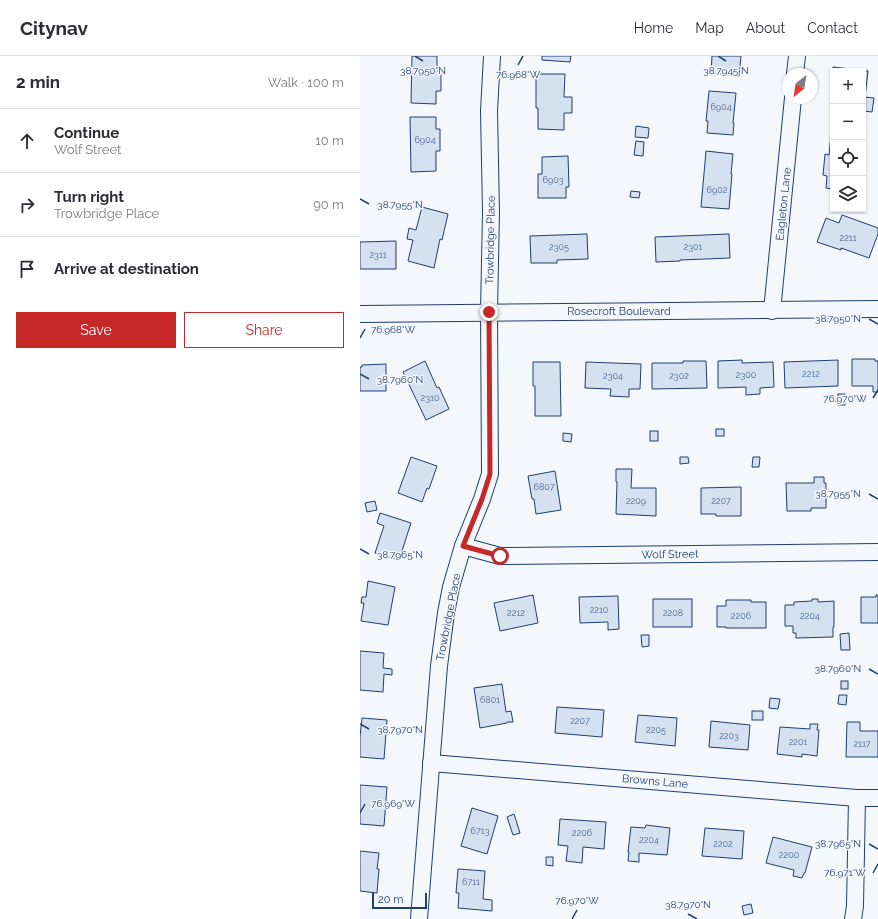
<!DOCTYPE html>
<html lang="en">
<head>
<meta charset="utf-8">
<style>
	body { margin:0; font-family:Raleway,sans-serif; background:#f2f2f3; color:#2b2b33 }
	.controls { position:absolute; right:12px; top:12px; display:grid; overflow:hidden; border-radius:0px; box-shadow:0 1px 3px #0004 }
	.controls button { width:36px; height:36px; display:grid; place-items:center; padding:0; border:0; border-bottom:1px solid #e1e1e2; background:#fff; color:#2b2b33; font:20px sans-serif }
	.compass { position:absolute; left:422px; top:12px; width:36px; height:36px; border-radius:50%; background:#fff; box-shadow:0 1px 3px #0004; rotate:210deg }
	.scale { position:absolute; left:12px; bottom:10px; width:55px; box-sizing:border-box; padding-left:4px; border:2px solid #1d3f73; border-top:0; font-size:11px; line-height:14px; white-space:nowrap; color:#1d3f73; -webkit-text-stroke:3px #f4f7fb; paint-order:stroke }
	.stop { position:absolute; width:12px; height:12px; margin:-9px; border:3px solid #c62828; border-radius:50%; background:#fff }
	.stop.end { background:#c62828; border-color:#fff; box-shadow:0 1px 4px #0008 }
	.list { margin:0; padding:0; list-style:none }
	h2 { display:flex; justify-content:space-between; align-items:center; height:52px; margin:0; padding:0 16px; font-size:17px }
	h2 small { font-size:13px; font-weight:400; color:#7c7c81 }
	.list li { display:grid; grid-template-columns:26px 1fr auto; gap:12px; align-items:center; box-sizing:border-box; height:64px; padding:0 16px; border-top:1px solid #e1e1e2 }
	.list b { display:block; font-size:15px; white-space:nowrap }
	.list p { margin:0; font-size:13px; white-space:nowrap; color:#7c7c81 }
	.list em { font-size:13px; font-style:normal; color:#7c7c81 }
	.actions { display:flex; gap:8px; padding:12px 16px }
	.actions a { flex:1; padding:9px 0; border:1px solid #c62828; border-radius:0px; text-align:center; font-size:14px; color:#c62828 }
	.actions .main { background:#c62828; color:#fff }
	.icon { flex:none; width:22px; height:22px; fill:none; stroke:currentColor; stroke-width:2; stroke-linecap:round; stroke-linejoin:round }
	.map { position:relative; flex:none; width:518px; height:863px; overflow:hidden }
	header { display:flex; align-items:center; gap:24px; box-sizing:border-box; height:56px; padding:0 20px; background:#fff; border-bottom:1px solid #e1e1e2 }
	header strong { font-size:19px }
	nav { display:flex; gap:22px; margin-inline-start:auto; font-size:14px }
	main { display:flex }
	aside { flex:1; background:#fff }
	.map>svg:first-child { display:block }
	.building { fill:#d5e0f0; stroke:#1d3f73 }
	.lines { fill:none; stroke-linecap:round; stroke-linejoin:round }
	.street-casing { stroke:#1d3f73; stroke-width:18 }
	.street { stroke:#f4f7fb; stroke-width:16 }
	.route { stroke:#c62828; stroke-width:5 }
	.ticks { fill:none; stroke:#1d3f73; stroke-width:1.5 }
	.labels { text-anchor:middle; stroke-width:3; stroke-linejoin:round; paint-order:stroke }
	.number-label { font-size:9px; fill:#4b6792 }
	.street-label { font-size:11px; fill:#1d3f73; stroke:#f4f7fb }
	.ticks-label { font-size:10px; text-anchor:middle; fill:#1d3f73; stroke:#f4f7fb; stroke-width:3; stroke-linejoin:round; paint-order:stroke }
</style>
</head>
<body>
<header>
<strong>Citynav</strong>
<nav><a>Home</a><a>Map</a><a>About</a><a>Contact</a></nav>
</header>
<main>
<aside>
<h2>2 min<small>Walk · 100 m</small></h2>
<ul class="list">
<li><svg class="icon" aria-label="ahead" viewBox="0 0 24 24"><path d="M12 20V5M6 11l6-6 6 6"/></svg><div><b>Continue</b><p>Wolf Street</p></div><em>10 m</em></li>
<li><svg class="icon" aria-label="right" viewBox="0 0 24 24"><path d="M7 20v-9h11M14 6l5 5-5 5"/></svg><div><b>Turn right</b><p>Trowbridge Place</p></div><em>90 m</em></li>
<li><svg class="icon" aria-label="arrive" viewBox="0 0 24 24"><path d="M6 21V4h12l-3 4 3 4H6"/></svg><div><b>Arrive at destination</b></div></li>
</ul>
<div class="actions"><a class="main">Save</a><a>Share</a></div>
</aside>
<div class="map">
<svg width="518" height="863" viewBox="0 0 518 863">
	<rect width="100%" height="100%" fill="#f4f7fb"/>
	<!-- building -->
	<g class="building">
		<polygon points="52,0 77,0 77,15 81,15 81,35 76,35 76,48 51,47"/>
		<polygon points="182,0 211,0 210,6 182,4"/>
		<polygon points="352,0 381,0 379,20 351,17"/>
		<polygon points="473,11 508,15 505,41 514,42 512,56 503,55 503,15 473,15 473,32 471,32"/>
		<polygon points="176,18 205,18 204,41 212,41 212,57 204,57 204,74 178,73 178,52 176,52"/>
		<polygon points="349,35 376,37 373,67 374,67 373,79 347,77 348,65 346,65"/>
		<polygon points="50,61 76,61 76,73 80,73 80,95 76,95 76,115 51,116"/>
		<polygon points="276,70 289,72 288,82 275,81"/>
		<polygon points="471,79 473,79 473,133 466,132 467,120 463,119 465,98 469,99"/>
		<polygon points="276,85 284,86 283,100 274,99"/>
		<polygon points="346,95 373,98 371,118 372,118 369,153 341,151"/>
		<polygon points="208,100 209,131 206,131 206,142 178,142 178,118 182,118 182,101"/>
		<polygon points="271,135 280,136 279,142 270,141"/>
		<polygon points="62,151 88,158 82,184 80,183 74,212 48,205 53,184 47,183 49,172 56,174"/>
		<polygon points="482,159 518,172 518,178 509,202 481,192 481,194 457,186 466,162 479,167"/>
		<polygon points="227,178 228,203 197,204 197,207 171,207 170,180"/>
		<polygon points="369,178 370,202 320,204 320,205 296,206 295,181"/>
		<polygon points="36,185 36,213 0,213 0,186"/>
		<polygon points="492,303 515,303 515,305 518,305 518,336 513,336 513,330 492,330"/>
		<polygon points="382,304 382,307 413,306 414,331 400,332 400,338 386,339 386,331 358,332 358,305"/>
		<polygon points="478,304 478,330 425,332 424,306"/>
		<polygon points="65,305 77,332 79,331 89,353 66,364 43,316"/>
		<polygon points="323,305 346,305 347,332 292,333 292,307 323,307"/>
		<polygon points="173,306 200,306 201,360 175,360 175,330 173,330"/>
		<polygon points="226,306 281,308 280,333 269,333 269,341 250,340 251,333 225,332"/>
		<polygon points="26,308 26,335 0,335 0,311 2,311 2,309"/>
		<rect x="478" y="338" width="7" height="11"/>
		<rect x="356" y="373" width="8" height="7"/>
		<rect x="290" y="375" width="8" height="10"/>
		<polygon points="203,377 212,378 211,386 203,385"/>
		<polygon points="51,401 77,410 69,433 67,432 62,446 38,437"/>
		<polygon points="320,401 328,401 329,407 320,408"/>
		<polygon points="393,401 400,401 399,411 392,411"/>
		<polygon points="256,413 272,413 271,432 296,432 296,460 256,458 257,426 256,426"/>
		<polygon points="195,415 201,454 176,458 174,443 172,443 168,420"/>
		<polygon points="454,421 464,421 464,427 466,427 466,452 451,452 451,455 427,455 426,427 454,427"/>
		<polygon points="381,431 381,460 356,460 356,458 341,458 341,432"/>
		<polygon points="15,445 17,454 7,456 5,447"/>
		<polygon points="20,457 51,467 39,504 15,497 24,470 17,467"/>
		<polygon points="8,525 35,531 28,569 1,565 4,547 1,547 2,541 6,541"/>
		<polygon points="173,539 178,567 140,575 134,547"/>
		<polygon points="516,539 518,539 518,567 501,567 501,541 516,541"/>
		<polygon points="258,540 259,573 248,574 248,566 220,567 219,541"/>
		<rect x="293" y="543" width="39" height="28"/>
		<polygon points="452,543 458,543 458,546 474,545 474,571 473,571 473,581 436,582 436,577 433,577 433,570 425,570 425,549 434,549 434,546 452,545"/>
		<polygon points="366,544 391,544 391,546 406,546 406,572 366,572 366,571 357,571 357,550 366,550"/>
		<polygon points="489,577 490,594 481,594 480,578"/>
		<polygon points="281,579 289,579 289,590 282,591"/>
		<polygon points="0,595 24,597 23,612 32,613 32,619 24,618 23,636 0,634"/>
		<rect x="481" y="625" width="7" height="8"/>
		<polygon points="142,628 146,656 151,655 153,666 147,666 147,667 120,672 114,632"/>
		<polygon points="479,639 487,639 486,649 478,648"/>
		<polygon points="410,642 420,643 418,653 409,652"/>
		<polygon points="197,651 244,654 242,681 195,677"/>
		<rect x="392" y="655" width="11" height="9"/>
		<polygon points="278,659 317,662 315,690 275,686"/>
		<polygon points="2,662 27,664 24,703 0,701 0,681"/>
		<polygon points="351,665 390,669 388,694 349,691"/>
		<polygon points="487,666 500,666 500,675 518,675 518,701 486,701"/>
		<polygon points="450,668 458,668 457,674 459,674 457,700 442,698 442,701 417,698 420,671 450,673"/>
		<polygon points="0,729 27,731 24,770 0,768"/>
		<polygon points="112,752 138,760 127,798 101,790"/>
		<polygon points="154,758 160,777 153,779 147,761"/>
		<polygon points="200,763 246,766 244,793 223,791 222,807 206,805 208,790 198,789"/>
		<polygon points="286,769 310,772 307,799 279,797 279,806 268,805 269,796 268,796 271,771 285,772"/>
		<polygon points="345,772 384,775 382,803 342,800"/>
		<polygon points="413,781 452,791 445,817 444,817 442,822 433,820 434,814 406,807"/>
		<polygon points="0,795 19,797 17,813 19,813 17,837 0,835"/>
		<polygon points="186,801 193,801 193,810 186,809"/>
		<polygon points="98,813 125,815 123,843 132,844 132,855 98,852 99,837 96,837"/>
		<polygon points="391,848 393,857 384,859 382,850"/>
	</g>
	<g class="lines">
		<defs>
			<g id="street">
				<polyline points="435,18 437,0"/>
				<polyline points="412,255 433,42"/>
				<path d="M0,258C173,255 345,256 518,253"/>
				<polyline points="103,490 140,500 518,496"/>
				<polyline points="71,707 497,742 518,742"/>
				<polyline points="59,863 79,610 86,557 91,531 103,490 122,443 130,418 129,256 131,156 129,55 132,0"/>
				<polyline points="493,863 495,850 497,742"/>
			</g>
		</defs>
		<!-- street casing -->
		<use href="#street" class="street-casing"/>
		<!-- street -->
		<use href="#street" class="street"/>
	</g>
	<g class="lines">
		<!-- route -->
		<polyline class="route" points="129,256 130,418 122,443 103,490 140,500"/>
	</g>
	<!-- ticks -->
	<path class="ticks" d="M55,0L63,5M358,0L366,5M158,9L163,0M0,143L9,148M509,263L518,268M0,282L5,273M0,318L9,323M513,342L518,334M509,438L518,443M0,493L9,498M509,613L518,618M0,668L9,673M0,757L5,748M509,788L518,793M513,817L518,808M328,858L337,863M212,863L217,854"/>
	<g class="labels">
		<!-- number labels -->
		<g class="number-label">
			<text x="361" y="54">6904</text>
			<text x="65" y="87">6904</text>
			<text x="193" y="127">6903</text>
			<text x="357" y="137">6902</text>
			<text x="488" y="185">2211</text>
			<text x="199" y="194">2305</text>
			<text x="333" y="194">2301</text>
			<text x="18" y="202">2311</text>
			<text x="451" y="321">2212</text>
			<text x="386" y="322">2300</text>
			<text x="253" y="323">2304</text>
			<text x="319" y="323">2302</text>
			<text x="70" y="345">2310</text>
			<text x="184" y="434">6807</text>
			<text x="276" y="448">2209</text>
			<text x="361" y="448">2207</text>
			<text x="239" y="557">2210</text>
			<text x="156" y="560">2212</text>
			<text x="313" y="560">2208</text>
			<text x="381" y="563">2206</text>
			<text x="450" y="563">2204</text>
			<text x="130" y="647">6801</text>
			<text x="220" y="668">2207</text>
			<text x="296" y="677">2205</text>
			<text x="369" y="683">2203</text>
			<text x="438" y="689">2201</text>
			<text x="502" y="691">2117</text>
			<text x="120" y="778">6713</text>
			<text x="222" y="780">2206</text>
			<text x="289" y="787">2204</text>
			<text x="363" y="791">2202</text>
			<text x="429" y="802">2200</text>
			<text x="111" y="829">6711</text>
		</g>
		<!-- street labels -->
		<g class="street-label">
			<text transform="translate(423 148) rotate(-84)" y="4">Eagleton Lane</text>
			<text transform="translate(130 184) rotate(-89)" y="4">Trowbridge Place</text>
			<text x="259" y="259">Rosecroft Boulevard</text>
			<text transform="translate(310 498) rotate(-1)" y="4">Wolf Street</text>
			<text transform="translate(88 561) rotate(-79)" y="4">Trowbridge Place</text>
			<text transform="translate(295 725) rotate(5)" y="4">Browns Lane</text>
		</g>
	</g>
	<g class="ticks-label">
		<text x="63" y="18">38.7950°N</text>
		<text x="366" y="18">38.7945°N</text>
		<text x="158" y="22">76.968°W</text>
		<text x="40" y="152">38.7955°N</text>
		<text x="478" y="266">38.7950°N</text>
		<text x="33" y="277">76.968°W</text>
		<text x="40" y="327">38.7960°N</text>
		<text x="485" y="346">76.970°W</text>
		<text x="478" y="441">38.7955°N</text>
		<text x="40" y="502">38.7965°N</text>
		<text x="478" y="616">38.7960°N</text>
		<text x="40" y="677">38.7970°N</text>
		<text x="33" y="751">76.969°W</text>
		<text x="478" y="791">38.7965°N</text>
		<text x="485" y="820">76.971°W</text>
		<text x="217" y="848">76.970°W</text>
		<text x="328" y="852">38.7970°N</text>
	</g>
</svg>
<div class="controls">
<button>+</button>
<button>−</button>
<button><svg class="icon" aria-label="locate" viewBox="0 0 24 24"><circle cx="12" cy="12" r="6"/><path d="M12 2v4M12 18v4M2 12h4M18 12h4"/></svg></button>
<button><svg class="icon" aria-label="layers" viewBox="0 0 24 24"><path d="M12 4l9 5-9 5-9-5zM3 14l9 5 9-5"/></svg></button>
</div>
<svg class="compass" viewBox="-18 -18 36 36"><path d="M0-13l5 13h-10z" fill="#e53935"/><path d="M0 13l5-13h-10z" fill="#7c7c81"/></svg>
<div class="scale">20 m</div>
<div class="stop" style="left:140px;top:500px"></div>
<div class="stop end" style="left:129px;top:256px"></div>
</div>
</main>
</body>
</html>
